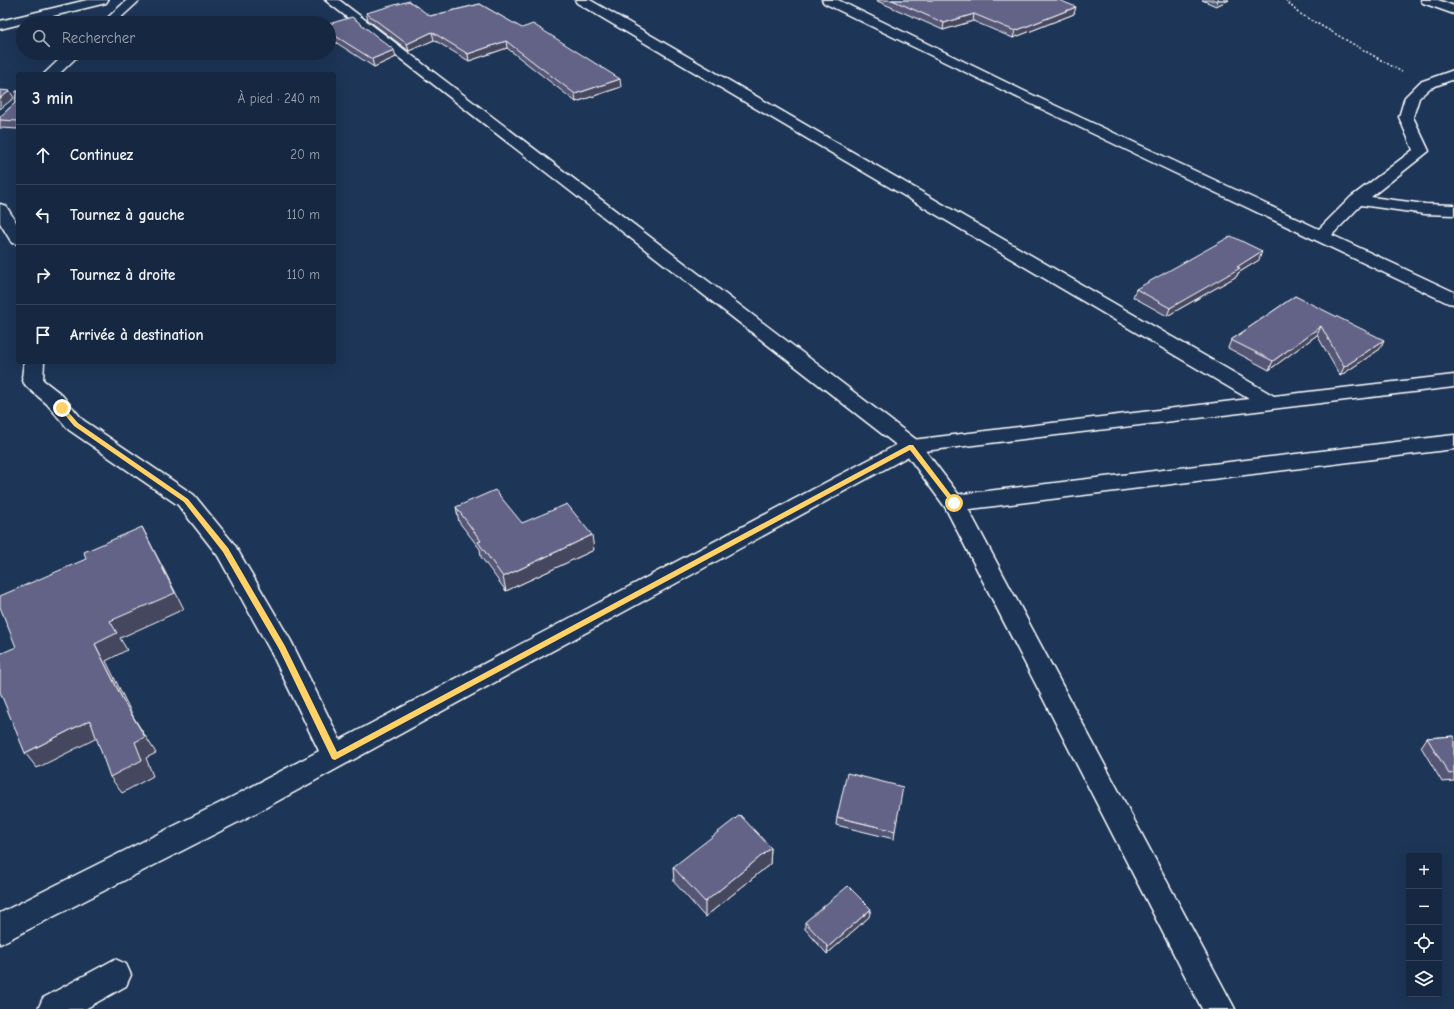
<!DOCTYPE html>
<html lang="fr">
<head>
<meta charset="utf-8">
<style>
	body { margin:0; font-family:"Comic Neue",sans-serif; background:#23344c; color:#f1f3f6 }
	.controls { position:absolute; right:12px; bottom:12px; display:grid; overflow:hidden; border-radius:4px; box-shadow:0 4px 16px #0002 }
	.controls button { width:36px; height:36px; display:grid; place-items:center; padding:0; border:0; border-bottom:1px solid #35445a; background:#162841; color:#f1f3f6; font:20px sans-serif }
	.stop { position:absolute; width:12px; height:12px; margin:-9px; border:3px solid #ffd166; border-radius:50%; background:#fff }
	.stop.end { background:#ffd166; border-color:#fff; box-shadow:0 1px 4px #0008 }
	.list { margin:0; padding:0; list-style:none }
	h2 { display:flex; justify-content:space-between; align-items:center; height:52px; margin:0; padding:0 16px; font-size:17px }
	h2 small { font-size:13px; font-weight:400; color:#9ea6b1 }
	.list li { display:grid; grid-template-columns:26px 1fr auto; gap:12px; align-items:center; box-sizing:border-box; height:60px; padding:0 16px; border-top:1px solid #35445a }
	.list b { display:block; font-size:15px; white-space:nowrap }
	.list em { font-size:13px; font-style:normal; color:#9ea6b1 }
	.icon { flex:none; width:22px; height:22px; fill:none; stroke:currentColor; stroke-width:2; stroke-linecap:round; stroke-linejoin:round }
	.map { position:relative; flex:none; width:1454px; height:1009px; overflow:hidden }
	.search { position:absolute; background:#162841; box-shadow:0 4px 16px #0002; left:16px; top:16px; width:320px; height:44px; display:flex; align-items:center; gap:10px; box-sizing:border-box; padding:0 14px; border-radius:22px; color:#9ea6b1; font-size:15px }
	.panel { position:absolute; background:#162841; box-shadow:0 4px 16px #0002; left:16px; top:72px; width:320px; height:292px; border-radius:4px }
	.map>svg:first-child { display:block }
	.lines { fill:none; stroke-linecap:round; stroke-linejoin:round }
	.street-casing { stroke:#fff; stroke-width:3 }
	.secondary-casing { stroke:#fff; stroke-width:3 }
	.path { stroke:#fff; stroke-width:1.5; stroke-dasharray:2 2; stroke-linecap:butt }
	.street { fill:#1d3557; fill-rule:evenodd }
	.secondary { fill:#1d3557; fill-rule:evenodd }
	.wall { fill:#555675; stroke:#fff }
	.shaded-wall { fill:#45465f; stroke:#fff }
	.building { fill:#636488; stroke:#fff }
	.route { fill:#ffd166 }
</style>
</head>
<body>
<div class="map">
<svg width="1454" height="1009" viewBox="0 0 1454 1009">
	<rect width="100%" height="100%" fill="#1d3557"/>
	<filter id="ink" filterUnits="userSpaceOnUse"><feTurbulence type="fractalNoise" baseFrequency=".025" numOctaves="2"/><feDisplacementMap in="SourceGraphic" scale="8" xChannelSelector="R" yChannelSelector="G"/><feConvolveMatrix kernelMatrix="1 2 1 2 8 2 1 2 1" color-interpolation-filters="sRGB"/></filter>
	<g filter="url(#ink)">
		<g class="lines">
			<defs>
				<g id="street">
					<polygon points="87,0 108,0 106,3 0,29 0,21"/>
					<polygon points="127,0 140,0 115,23 102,23"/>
					<polygon points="575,0 590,0 1274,396 1454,375 1454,387 916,452 254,814 0,944 0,913 234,796 319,751 271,652 218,556 178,505 69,430 47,404 27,387 24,383 22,378 24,362 44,362 43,380 61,394 83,420 194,495 234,544 291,641 340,740 904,441 1249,399 577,3"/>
					<path d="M822,0H838L1022,90L1319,229L1351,197L1413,150L1399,117L1405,97L1420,82L1454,70V79L1430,88L1419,98L1413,117L1429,151L1371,197L1425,204L1454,205V215L1425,214L1361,205L1332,235L1454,292V304L1448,303C1239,204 1031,105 824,3Z"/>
					<polygon points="1421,0 1438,0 1454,6 1454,14 1423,3"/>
					<polygon points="66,53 81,53 59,74 44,74"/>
					<polygon points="0,204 6,206 18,225 18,244 12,243 0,223"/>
					<polygon points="1454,435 1454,449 954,511 946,508 943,503 946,498 954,495"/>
					<polygon points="115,959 126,964 131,975 126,986 85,1009 38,1009 43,998"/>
				</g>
				<polygon id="secondary" points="325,0 339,0 918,441 965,503 1235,1009 1202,1009 945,507 904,451"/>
			</defs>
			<!-- street casing -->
			<use href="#street" class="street-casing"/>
			<!-- secondary casing -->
			<use href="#secondary" class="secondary-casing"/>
			<!-- path -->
			<polyline class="path" points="1286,0 1297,12 1402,72"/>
			<!-- street -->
			<use href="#street" class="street"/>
			<!-- secondary -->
			<use href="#secondary" class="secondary"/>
		</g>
		<!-- wall -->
		<g class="wall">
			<polygon points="875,0 1059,0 1074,14 1013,38 973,21 943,30"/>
			<polygon points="1202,0 1229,0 1216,6"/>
			<polygon points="480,4 621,87 576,102 507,48 469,61 434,40 409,51 368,20 366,13 430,16"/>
			<polygon points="329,24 396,57 374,67 329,38"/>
			<polygon points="18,91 18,129 0,128 0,116 2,115 15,103"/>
			<polygon points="1259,260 1238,273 1237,276 1167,316 1133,297 1136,289"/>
			<polygon points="1295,296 1380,349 1340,376 1317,335 1269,370 1228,348 1231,340"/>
			<polygon points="456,507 522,523 594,550 506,591 481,557 480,549 459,522"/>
			<polygon points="1454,736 1454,781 1442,782 1421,747 1427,738"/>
			<polygon points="837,817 895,831 894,839 836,825"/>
			<polygon points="771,848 770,864 705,917 674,882 673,867"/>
			<polygon points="869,917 827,954 805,929 805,922"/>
		</g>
		<!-- shaded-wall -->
		<g class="shaded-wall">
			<polygon points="1218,0 1229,0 1216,6"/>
			<polygon points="1076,7 1074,14 1013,38 1015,31"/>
			<polygon points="974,14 973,21 943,30 944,23"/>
			<polygon points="432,32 434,40 409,51 407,44"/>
			<polygon points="506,41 507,48 469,61 468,54"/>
			<polygon points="394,50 396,57 374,67 372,59"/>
			<polygon points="620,79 621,87 576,102 575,94"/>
			<polygon points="10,91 14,98 0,109 0,98"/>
			<polygon points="1262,251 1259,260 1238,273 1237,276 1167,316 1170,308"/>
			<polygon points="1321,326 1317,335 1269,370 1273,361"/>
			<polygon points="1384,340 1380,349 1340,376 1344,367"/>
			<polygon points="142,527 184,609 120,638 127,650 106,661 134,718 156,753 146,758 153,776 122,793 110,777 135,742 124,702 95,644 110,621"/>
			<polygon points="592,535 594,550 506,591 503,577"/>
			<polygon points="90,720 101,736 37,768 25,753"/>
			<polygon points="771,848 770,864 705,917 705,902"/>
			<polygon points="871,909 869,917 827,954 828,947"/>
		</g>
		<!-- building -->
		<g class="building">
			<polygon points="892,0 1059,0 1076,7 1015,31 974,14 944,23"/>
			<polygon points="409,1 430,16 480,4 522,28 533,24 620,79 575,94 506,41 468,54 432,32 407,44 366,13"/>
			<polygon points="352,17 394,50 372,59 329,32 329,24"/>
			<polygon points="0,90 10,91 0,98"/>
			<polygon points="16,91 18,91 18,121 0,120 0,116 2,115 15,103"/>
			<polygon points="1231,236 1262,251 1237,267 1240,268 1170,308 1136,289"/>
			<polygon points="1295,296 1384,340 1344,367 1321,326 1273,361 1231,340"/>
			<polygon points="495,490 522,523 567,504 592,535 503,577 478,542 481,541 456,507"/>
			<polygon points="142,527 175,593 110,621 117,633 95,644 124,702 145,737 135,742 142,760 110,777 90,720 25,753 0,692 0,654 16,647 0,607 0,596 86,559 84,552"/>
			<polygon points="1454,736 1454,773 1449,774 1427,738"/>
			<polygon points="847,773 903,787 895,831 837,817"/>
			<polygon points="740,815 771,848 705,902 673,867"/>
			<polygon points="848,886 871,909 828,947 805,922"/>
		</g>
	</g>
	<!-- route -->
	<polygon class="route" points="60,407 64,407 78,423 188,499 228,548 285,646 337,752 909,445 913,445 957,503 956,504 952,504 910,450 335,760 332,759 279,649 223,552 184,502 74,426 60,409"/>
</svg>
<div class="controls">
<button>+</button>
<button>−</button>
<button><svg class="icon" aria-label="locate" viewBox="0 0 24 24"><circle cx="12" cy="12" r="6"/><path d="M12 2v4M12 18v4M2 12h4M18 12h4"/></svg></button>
<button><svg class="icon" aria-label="layers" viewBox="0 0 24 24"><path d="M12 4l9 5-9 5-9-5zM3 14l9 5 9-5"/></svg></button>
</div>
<div class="stop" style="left:954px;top:503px"></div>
<div class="stop end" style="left:62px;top:408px"></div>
<div class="search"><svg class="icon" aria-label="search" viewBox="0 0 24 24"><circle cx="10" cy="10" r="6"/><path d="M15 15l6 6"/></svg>Rechercher</div>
<section class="panel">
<h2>3 min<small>À pied · 240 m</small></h2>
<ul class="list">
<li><svg class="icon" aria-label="ahead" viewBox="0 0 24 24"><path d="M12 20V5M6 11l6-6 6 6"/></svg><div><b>Continuez</b></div><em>20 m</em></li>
<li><svg class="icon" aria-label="left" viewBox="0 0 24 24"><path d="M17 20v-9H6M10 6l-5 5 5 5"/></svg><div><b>Tournez à gauche</b></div><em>110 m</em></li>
<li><svg class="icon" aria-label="right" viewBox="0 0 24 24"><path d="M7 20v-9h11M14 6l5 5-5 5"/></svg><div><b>Tournez à droite</b></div><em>110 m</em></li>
<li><svg class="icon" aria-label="arrive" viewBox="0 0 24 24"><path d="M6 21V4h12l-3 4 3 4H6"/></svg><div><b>Arrivée à destination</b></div></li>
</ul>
</section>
</div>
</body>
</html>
